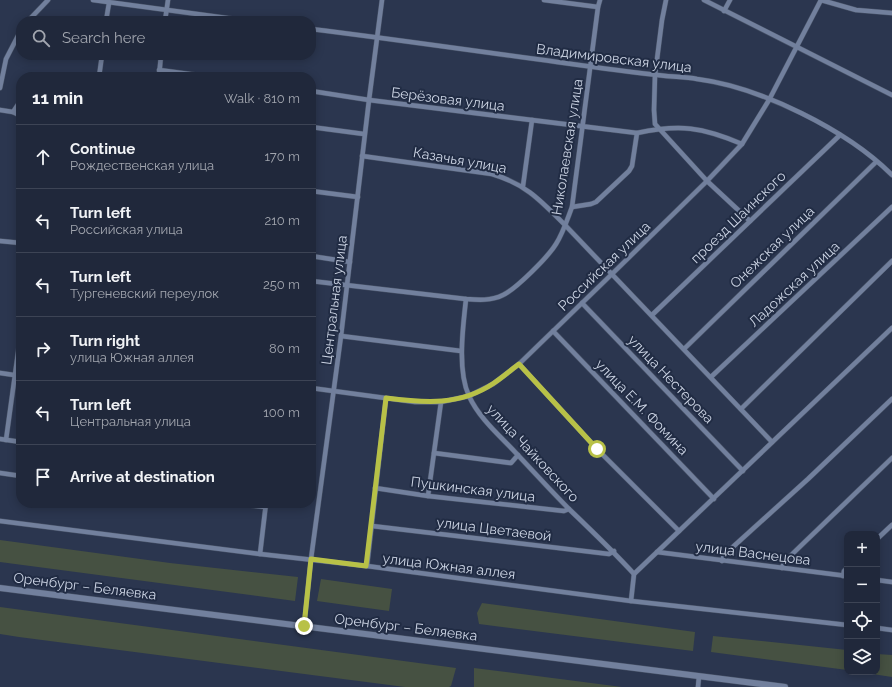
<!DOCTYPE html>
<html lang="en">
<head>
<meta charset="utf-8">
<style>
	body { margin:0; font-family:Raleway,sans-serif; background:#2d3446; color:#f1f3f6 }
	.controls { position:absolute; right:12px; bottom:12px; display:grid; overflow:hidden; border-radius:8px; box-shadow:0 2px 10px #0003 }
	.controls button { width:36px; height:36px; display:grid; place-items:center; padding:0; border:0; border-bottom:1px solid #3d4455; background:#20283b; color:#f1f3f6; font:20px sans-serif }
	.stop { position:absolute; width:12px; height:12px; margin:-9px; border:3px solid #b8c147; border-radius:50%; background:#fff }
	.stop.end { background:#b8c147; border-color:#fff; box-shadow:0 1px 4px #0008 }
	.list { margin:0; padding:0; list-style:none }
	h2 { display:flex; justify-content:space-between; align-items:center; height:52px; margin:0; padding:0 16px; font-size:17px }
	h2 small { font-size:13px; font-weight:400; color:#a2a6af }
	.list li { display:grid; grid-template-columns:26px 1fr auto; gap:12px; align-items:center; box-sizing:border-box; height:64px; padding:0 16px; border-top:1px solid #3d4455 }
	.list b { display:block; font-size:15px; white-space:nowrap }
	.list p { margin:0; font-size:13px; white-space:nowrap; color:#a2a6af }
	.list em { font-size:13px; font-style:normal; color:#a2a6af }
	.icon { flex:none; width:22px; height:22px; fill:none; stroke:currentColor; stroke-width:2; stroke-linecap:round; stroke-linejoin:round }
	.map { position:relative; flex:none; width:892px; height:687px; overflow:hidden }
	.search { position:absolute; background:#20283b; box-shadow:0 2px 10px #0003; left:16px; top:16px; width:300px; height:44px; display:flex; align-items:center; gap:10px; box-sizing:border-box; padding:0 14px; border-radius:16px; color:#a2a6af; font-size:15px }
	.panel { position:absolute; background:#20283b; box-shadow:0 2px 10px #0003; left:16px; top:72px; width:300px; height:436px; border-radius:16px }
	.map>svg:first-child { display:block }
	.green { fill:#465142 }
	.lines { fill:none; stroke-linecap:round; stroke-linejoin:round }
	.street-casing { stroke:#475166; stroke-width:5.5 }
	.secondary-casing { stroke:#475166; stroke-width:7 }
	.street { stroke:#72809d; stroke-width:4.5 }
	.secondary { stroke:#72809d; stroke-width:6 }
	.route { stroke:#b8c147; stroke-width:5 }
	.labels { text-anchor:middle; stroke-width:4; stroke-linejoin:round; paint-order:stroke }
	.street-label { font-size:14px; fill:#cdd5e5; stroke:#212c44 }
</style>
</head>
<body>
<div class="map">
<svg width="892" height="687" viewBox="0 0 892 687">
	<rect width="100%" height="100%" fill="#2b364f"/>
	<!-- green -->
	<g class="green">
		<polygon points="0,540 170,563 298,577 295,601 0,562"/>
		<polygon points="321,579 392,589 389,611 317,601"/>
		<polygon points="482,603 695,632 693,651 479,624 477,613"/>
		<polygon points="0,607 456,668 451,686 449,687 405,687 19,637 0,634"/>
		<polygon points="713,636 847,650 847,670 711,652"/>
		<polygon points="877,654 892,655 892,677 859,672 877,672"/>
		<polygon points="474,668 622,687 474,687"/>
	</g>
	<g class="lines">
		<defs>
			<g id="street">
				<polyline points="93,0 249,21"/>
				<polyline points="544,0 598,7"/>
				<polyline points="666,0 662,20 655,75 654,110 655,124 707,181 750,221"/>
				<polyline points="704,0 892,95"/>
				<polyline points="821,0 856,10 892,13"/>
				<polyline points="724,11 730,0"/>
				<polyline points="28,21 48,0"/>
				<polyline points="106,21 109,3"/>
				<polyline points="165,21 168,0"/>
				<path d="M311,29C393,39 475,51 557,62C593,67 630,72 666,76C676,77 687,77 697,79C760,87 847,130 892,175"/>
				<polyline points="159,70 212,77"/>
				<polyline points="99,77 102,55"/>
				<polyline points="159,77 161,55"/>
				<polyline points="0,88 6,59 21,30"/>
				<path d="M311,91L369,100L637,133C680,124 702,127 742,144"/>
				<polyline points="0,110 13,112 21,116"/>
				<polyline points="13,112 21,100"/>
				<polyline points="311,127 364,134"/>
				<path d="M362,156L492,174C526,184 541,201 565,225L772,442"/>
				<polyline points="523,186 532,120"/>
				<polyline points="311,191 358,197"/>
				<polyline points="572,207 591,204 596,202 629,171 632,166 637,133"/>
				<polyline points="0,241 21,243"/>
				<polyline points="311,256 350,262"/>
				<path d="M311,281L466,299C478,300 491,301 503,295C516,289 548,257 556,244C563,233 567,220 572,207L598,7L600,0"/>
				<path d="M466,299C463,327 457,370 469,396C479,418 499,435 515,452C533,471 551,491 570,510C592,531 614,552 634,574"/>
				<polyline points="582,303 743,471"/>
				<polyline points="652,315 840,135"/>
				<polyline points="553,331 714,499"/>
				<polyline points="341,336 461,351"/>
				<polyline points="684,349 876,162"/>
				<polyline points="519,364 597,449 679,531"/>
				<polyline points="0,373 21,376"/>
				<polyline points="711,377 892,207"/>
				<polyline points="311,388 415,402 441,402 469,396 493,384 519,364 612,274 707,181 742,144 769,100 821,0"/>
				<polyline points="741,409 892,261"/>
				<polyline points="0,439 21,442"/>
				<polyline points="6,440 21,331"/>
				<polyline points="434,453 511,463 518,455"/>
				<polyline points="0,473 21,476"/>
				<polyline points="375,488 428,496 564,511 569,509"/>
				<polyline points="428,496 441,402"/>
				<polyline points="233,503 265,507"/>
				<polyline points="0,521 260,554 367,566 631,601 847,625"/>
				<polyline points="372,526 609,554 614,551"/>
				<polyline points="877,539 892,525"/>
				<polyline points="657,552 847,576"/>
				<polyline points="260,554 266,503"/>
				<polyline points="722,561 724,555 808,479 892,399"/>
				<polyline points="367,566 386,398"/>
				<polyline points="782,568 784,562 892,458"/>
				<polyline points="843,576 844,571 847,568"/>
				<polyline points="877,580 892,582"/>
				<polyline points="631,601 634,574 892,328"/>
				<polyline points="304,626 311,559 341,336 369,100 382,0"/>
				<polyline points="877,628 892,630"/>
				<polyline points="698,687 699,676"/>
			</g>
			<polyline id="secondary" points="0,588 785,687"/>
		</defs>
		<!-- street casing -->
		<use href="#street" class="street-casing"/>
		<!-- secondary casing -->
		<use href="#secondary" class="secondary-casing"/>
		<!-- street -->
		<use href="#street" class="street"/>
		<!-- secondary -->
		<use href="#secondary" class="secondary"/>
	</g>
	<g class="lines">
		<!-- route -->
		<path class="route" d="M304,626L311,559L366,566L386,398C425,403 460,406 494,383C503,377 511,370 519,364L597,449"/>
	</g>
	<g class="labels">
		<!-- street labels -->
		<g class="street-label">
			<text transform="translate(614 58) rotate(7)" y="5">Владимировская улица</text>
			<text transform="translate(448 99) rotate(7)" y="5">Берёзовая улица</text>
			<text transform="translate(567 147) rotate(-81)" y="5">Николаевская улица</text>
			<text transform="translate(460 160) rotate(10)" y="5">Казачья улица</text>
			<text transform="translate(738 217) rotate(-44)" y="5">проезд Шаинского</text>
			<text transform="translate(772 247) rotate(-44)" y="5">Онежская улица</text>
			<text transform="translate(604 266) rotate(-44)" y="5">Российская улица</text>
			<text transform="translate(794 284) rotate(-43)" y="5">Ладожская улица</text>
			<text transform="translate(334 300) rotate(-83)" y="5">Центральная улица</text>
			<text transform="translate(671 379) rotate(46)" y="5">улица Нестерова</text>
			<text transform="translate(642 407) rotate(46)" y="5">улица Е.М. Фомина</text>
			<text transform="translate(533 453) rotate(47)" y="5">улица Чайковского</text>
			<text transform="translate(473 489) rotate(7)" y="5">Пушкинская улица</text>
			<text transform="translate(494 529) rotate(7)" y="5">улица Цветаевой</text>
			<text transform="translate(753 553) rotate(7)" y="5">улица Васнецова</text>
			<text transform="translate(449 566) rotate(7)" y="5">улица Южная аллея</text>
			<text transform="translate(85 586) rotate(7)" y="5">Оренбург – Беляевка</text>
			<text transform="translate(406 627) rotate(7)" y="5">Оренбург – Беляевка</text>
		</g>
	</g>
</svg>
<div class="controls">
<button>+</button>
<button>−</button>
<button><svg class="icon" aria-label="locate" viewBox="0 0 24 24"><circle cx="12" cy="12" r="6"/><path d="M12 2v4M12 18v4M2 12h4M18 12h4"/></svg></button>
<button><svg class="icon" aria-label="layers" viewBox="0 0 24 24"><path d="M12 4l9 5-9 5-9-5zM3 14l9 5 9-5"/></svg></button>
</div>
<div class="stop" style="left:597px;top:449px"></div>
<div class="stop end" style="left:304px;top:626px"></div>
<div class="search"><svg class="icon" aria-label="search" viewBox="0 0 24 24"><circle cx="10" cy="10" r="6"/><path d="M15 15l6 6"/></svg>Search here</div>
<section class="panel">
<h2>11 min<small>Walk · 810 m</small></h2>
<ul class="list">
<li><svg class="icon" aria-label="ahead" viewBox="0 0 24 24"><path d="M12 20V5M6 11l6-6 6 6"/></svg><div><b>Continue</b><p>Рождественская улица</p></div><em>170 m</em></li>
<li><svg class="icon" aria-label="left" viewBox="0 0 24 24"><path d="M17 20v-9H6M10 6l-5 5 5 5"/></svg><div><b>Turn left</b><p>Российская улица</p></div><em>210 m</em></li>
<li><svg class="icon" aria-label="left" viewBox="0 0 24 24"><path d="M17 20v-9H6M10 6l-5 5 5 5"/></svg><div><b>Turn left</b><p>Тургеневский переулок</p></div><em>250 m</em></li>
<li><svg class="icon" aria-label="right" viewBox="0 0 24 24"><path d="M7 20v-9h11M14 6l5 5-5 5"/></svg><div><b>Turn right</b><p>улица Южная аллея</p></div><em>80 m</em></li>
<li><svg class="icon" aria-label="left" viewBox="0 0 24 24"><path d="M17 20v-9H6M10 6l-5 5 5 5"/></svg><div><b>Turn left</b><p>Центральная улица</p></div><em>100 m</em></li>
<li><svg class="icon" aria-label="arrive" viewBox="0 0 24 24"><path d="M6 21V4h12l-3 4 3 4H6"/></svg><div><b>Arrive at destination</b></div></li>
</ul>
</section>
</div>
</body>
</html>
